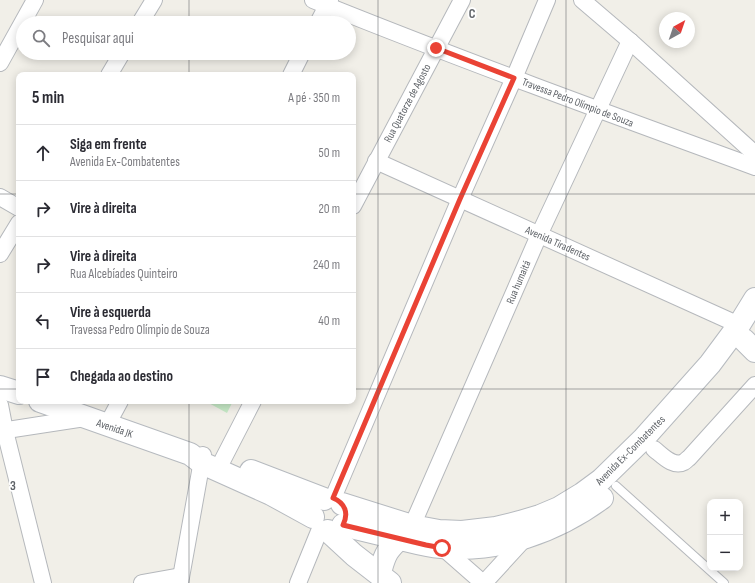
<!DOCTYPE html>
<html lang="pt">
<head>
<meta charset="utf-8">
<style>
	body { margin:0; font-family:"Sofia Sans Condensed",sans-serif; background:#f7f7f7; color:#2b2b33 }
	.controls { position:absolute; right:12px; bottom:12px; display:grid; overflow:hidden; border-radius:8px; box-shadow:0 2px 10px #0003 }
	.controls button { width:36px; height:36px; display:grid; place-items:center; padding:0; border:0; border-bottom:1px solid #e1e1e2; background:#fff; color:#2b2b33; font:20px sans-serif }
	.compass { position:absolute; left:659px; top:12px; width:36px; height:36px; border-radius:50%; background:#fff; box-shadow:0 2px 10px #0003; rotate:40deg }
	.stop { position:absolute; width:12px; height:12px; margin:-9px; border:3px solid #ea4335; border-radius:50%; background:#fff }
	.stop.end { background:#ea4335; border-color:#fff; box-shadow:0 1px 4px #0008 }
	.list { margin:0; padding:0; list-style:none }
	h2 { display:flex; justify-content:space-between; align-items:center; height:52px; margin:0; padding:0 16px; font-size:17px }
	h2 small { font-size:13px; font-weight:400; color:#7c7c81 }
	.list li { display:grid; grid-template-columns:26px 1fr auto; gap:12px; align-items:center; box-sizing:border-box; height:56px; padding:0 16px; border-top:1px solid #e1e1e2 }
	.list b { display:block; font-size:15px; white-space:nowrap }
	.list p { margin:0; font-size:13px; white-space:nowrap; color:#7c7c81 }
	.list em { font-size:13px; font-style:normal; color:#7c7c81 }
	.icon { flex:none; width:22px; height:22px; fill:none; stroke:currentColor; stroke-width:2; stroke-linecap:round; stroke-linejoin:round }
	.map { position:relative; flex:none; width:755px; height:583px; overflow:hidden }
	.search { position:absolute; background:#fff; box-shadow:0 2px 10px #0003; left:16px; top:16px; width:340px; height:44px; display:flex; align-items:center; gap:10px; box-sizing:border-box; padding:0 14px; border-radius:22px; color:#7c7c81; font-size:15px }
	.panel { position:absolute; background:#fff; box-shadow:0 2px 10px #0003; left:16px; top:72px; width:340px; height:332px; border-radius:8px }
	.map>svg:first-child { display:block }
	.green { fill:#c5e8c5 }
	.lines { fill:none; stroke-linecap:round; stroke-linejoin:round }
	.lane-casing { stroke:#b5b8bc; stroke-width:10 }
	.street-casing { stroke:#b5b8bc; stroke-width:18 }
	.secondary-casing { stroke:#b6babf; stroke-width:24 }
	.lane { stroke:#fff; stroke-width:8 }
	.street { stroke:#fff; stroke-width:16 }
	.secondary { stroke:#fff; stroke-width:22 }
	.route { stroke:#ea4335; stroke-width:5 }
	.grid { fill:none; stroke:#5f6368; stroke-width:1; stroke-opacity:0.55 }
	.labels { text-anchor:middle; stroke-width:3.5; stroke-linejoin:round; paint-order:stroke }
	.street-label { font-size:11px; fill:#5f6368; stroke:#fff }
	.grid-label { font-size:13px; text-anchor:middle; font-weight:bold; fill:#5f6368; stroke:#fff; stroke-width:3.5; stroke-linejoin:round; paint-order:stroke }
</style>
</head>
<body>
<div class="map">
<svg width="755" height="583" viewBox="0 0 755 583">
	<rect width="100%" height="100%" fill="#f1efe8"/>
	<!-- green -->
	<polygon class="green" points="205,401 233,401 227,413"/>
	<g class="lines">
		<defs>
			<polyline id="lane" points="616,486 724,583"/>
			<g id="street">
				<path d="M313,0C459,59 607,113 755,167"/>
				<polyline points="582,0 630,41 755,154"/>
				<polyline points="140,23 154,0"/>
				<polyline points="318,23 330,0"/>
				<polyline points="0,63 35,0"/>
				<polyline points="109,75 122,53"/>
				<polyline points="291,75 302,53"/>
				<polyline points="376,161 739,325"/>
				<polyline points="0,197 19,208"/>
				<polyline points="353,206 462,0"/>
				<polyline points="0,254 19,223"/>
				<polyline points="0,405 5,431 43,583"/>
				<polyline points="107,425 120,401"/>
				<polyline points="0,431 85,418"/>
				<path d="M654,449C662,455 673,468 684,462C686,461 687,459 689,458L755,385"/>
				<polyline points="218,469 253,401"/>
				<polyline points="333,498 460,199 514,78 547,0"/>
				<polyline points="412,526 539,235 630,41"/>
				<polyline points="442,547 483,583"/>
				<polyline points="142,583 181,576"/>
				<polyline points="180,583 203,455"/>
				<polyline points="298,583 320,529"/>
				<polyline points="484,583 527,536"/>
			</g>
			<g id="secondary">
				<polyline points="744,340 755,351"/>
				<polyline points="0,387 19,393"/>
				<polyline points="40,401 190,454 202,463 271,494 313,517"/>
				<polyline points="251,471 324,499"/>
				<polyline points="342,504 412,526 439,531 462,532 496,528 520,522 540,516 559,508 582,494 601,480 644,438 710,364 739,325 755,299"/>
				<path d="M343,525C364,530 385,535 405,540C417,543 429,546 441,547C498,553 557,531 602,498"/>
				<polyline points="328,531 354,555 390,583"/>
				<path d="M381,569C385,554 388,549 399,539"/>
			</g>
		</defs>
		<!-- lane casing -->
		<use href="#lane" class="lane-casing"/>
		<!-- street casing -->
		<use href="#street" class="street-casing"/>
		<!-- secondary casing -->
		<use href="#secondary" class="secondary-casing"/>
		<!-- lane -->
		<use href="#lane" class="lane"/>
		<!-- street -->
		<use href="#street" class="street"/>
		<!-- secondary -->
		<use href="#secondary" class="secondary"/>
	</g>
	<g class="lines">
		<!-- route -->
		<path class="route" d="M436,48L514,78L460,199L333,498C345,503 349,513 343,525L426,545L442,548"/>
	</g>
	<!-- grid -->
	<path class="grid" d="M189,0V23M378,0V583M566,0V583M189,53V75M0,194H19M353,194H755M0,389H19M353,389H755M189,401V583"/>
	<g class="labels">
		<!-- street labels -->
		<g class="street-label">
			<text transform="translate(578 102) rotate(21)" y="4">Travessa Pedro Olímpio de Souza</text>
			<text transform="translate(407 103) rotate(-62)" y="4">Rua Quatorze de Agosto</text>
			<text transform="translate(558 243) rotate(24)" y="4">Avenida Tiradentes</text>
			<text transform="translate(518 282) rotate(-67)" y="4">Rua humaitá</text>
			<text transform="translate(115 428) rotate(19)" y="4">Avenida JK</text>
			<text transform="translate(630 450) rotate(-45)" y="4">Avenida Ex-Combatentes</text>
		</g>
	</g>
	<g class="grid-label">
		<text x="472" y="18">C</text>
		<text x="13" y="490">3</text>
	</g>
</svg>
<div class="controls">
<button>+</button>
<button>−</button>
</div>
<svg class="compass" viewBox="-18 -18 36 36"><path d="M0-13l5 13h-10z" fill="#e53935"/><path d="M0 13l5-13h-10z" fill="#7c7c81"/></svg>
<div class="stop" style="left:442px;top:548px"></div>
<div class="stop end" style="left:436px;top:48px"></div>
<div class="search"><svg class="icon" aria-label="search" viewBox="0 0 24 24"><circle cx="10" cy="10" r="6"/><path d="M15 15l6 6"/></svg>Pesquisar aqui</div>
<section class="panel">
<h2>5 min<small>A pé · 350 m</small></h2>
<ul class="list">
<li><svg class="icon" aria-label="ahead" viewBox="0 0 24 24"><path d="M12 20V5M6 11l6-6 6 6"/></svg><div><b>Siga em frente</b><p>Avenida Ex-Combatentes</p></div><em>50 m</em></li>
<li><svg class="icon" aria-label="right" viewBox="0 0 24 24"><path d="M7 20v-9h11M14 6l5 5-5 5"/></svg><div><b>Vire à direita</b></div><em>20 m</em></li>
<li><svg class="icon" aria-label="right" viewBox="0 0 24 24"><path d="M7 20v-9h11M14 6l5 5-5 5"/></svg><div><b>Vire à direita</b><p>Rua Alcebíades Quinteiro</p></div><em>240 m</em></li>
<li><svg class="icon" aria-label="left" viewBox="0 0 24 24"><path d="M17 20v-9H6M10 6l-5 5 5 5"/></svg><div><b>Vire à esquerda</b><p>Travessa Pedro Olímpio de Souza</p></div><em>40 m</em></li>
<li><svg class="icon" aria-label="arrive" viewBox="0 0 24 24"><path d="M6 21V4h12l-3 4 3 4H6"/></svg><div><b>Chegada ao destino</b></div></li>
</ul>
</section>
</div>
</body>
</html>
